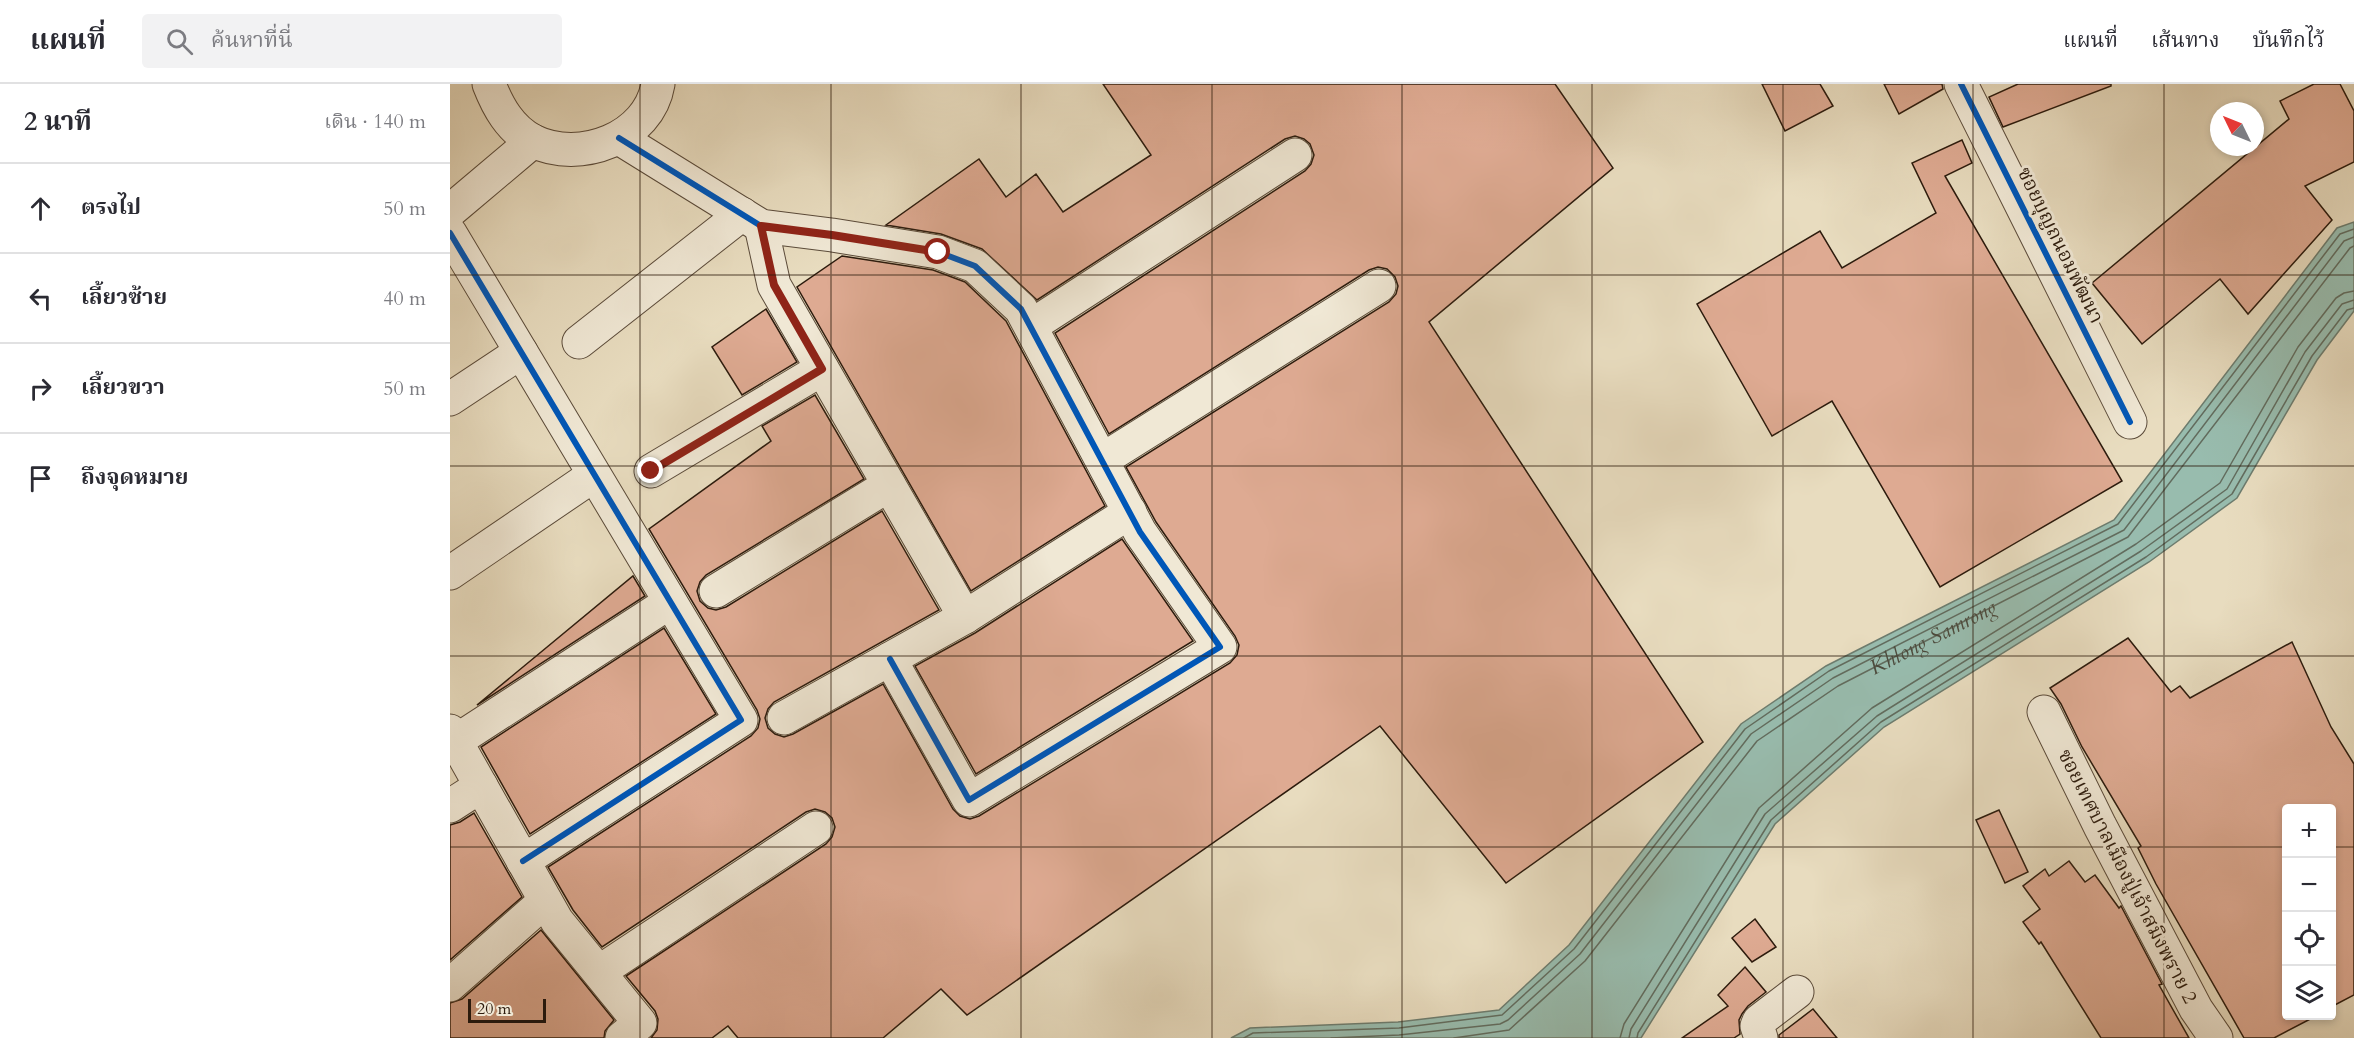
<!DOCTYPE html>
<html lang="th">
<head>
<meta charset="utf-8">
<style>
	body { margin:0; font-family:Cardo,"Noto Serif Thai",serif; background:#f2f2f3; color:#2b2b33 }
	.controls { position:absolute; right:18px; bottom:18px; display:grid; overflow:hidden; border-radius:6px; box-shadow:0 3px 9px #0003 }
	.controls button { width:54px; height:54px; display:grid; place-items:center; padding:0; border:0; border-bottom:2px solid #e1e1e2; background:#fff; color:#2b2b33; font:30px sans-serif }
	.compass { position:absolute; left:1760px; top:18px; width:54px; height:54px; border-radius:50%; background:#fff; box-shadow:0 3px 9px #0003; rotate:313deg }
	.scale { position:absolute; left:18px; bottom:15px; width:78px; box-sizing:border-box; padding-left:6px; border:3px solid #2c1b0d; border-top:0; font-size:16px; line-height:21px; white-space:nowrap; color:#2c1b0d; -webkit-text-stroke:4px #f0e8d5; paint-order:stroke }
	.stop { position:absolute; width:18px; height:18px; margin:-14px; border:4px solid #8f2418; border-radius:50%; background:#fff }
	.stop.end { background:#8f2418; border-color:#fff; box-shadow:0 2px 6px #0008 }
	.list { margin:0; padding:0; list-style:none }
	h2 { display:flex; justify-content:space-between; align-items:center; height:78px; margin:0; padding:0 24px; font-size:26px }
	h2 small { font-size:20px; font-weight:400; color:#7c7c81 }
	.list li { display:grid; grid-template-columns:39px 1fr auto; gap:18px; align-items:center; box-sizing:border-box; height:90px; padding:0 24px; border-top:2px solid #e1e1e2 }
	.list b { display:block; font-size:22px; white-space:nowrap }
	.list em { font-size:20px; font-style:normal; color:#7c7c81 }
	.icon { flex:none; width:33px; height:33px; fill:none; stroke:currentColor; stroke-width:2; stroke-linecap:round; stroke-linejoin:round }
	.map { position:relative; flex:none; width:1904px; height:954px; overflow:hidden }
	header { display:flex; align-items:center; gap:36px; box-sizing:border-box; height:84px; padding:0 30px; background:#fff; border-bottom:2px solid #e1e1e2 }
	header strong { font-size:28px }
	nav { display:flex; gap:33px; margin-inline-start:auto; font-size:21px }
	.search { width:420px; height:54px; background:#f2f2f3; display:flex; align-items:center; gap:15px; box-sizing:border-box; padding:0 21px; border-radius:6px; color:#7c7c81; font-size:22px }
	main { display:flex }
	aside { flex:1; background:#fff }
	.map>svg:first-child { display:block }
	.water { fill:#98bcae; stroke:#6d7c6e; stroke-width:1.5 }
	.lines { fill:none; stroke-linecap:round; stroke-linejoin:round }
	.shore { stroke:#626c5e; stroke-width:1.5 }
	.building { fill:#deaa92; stroke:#2c1b0d; stroke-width:1.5 }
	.minor-casing { stroke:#5b4b3a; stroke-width:35 }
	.minor { stroke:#f0e8d5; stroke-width:33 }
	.cycleway-casing { stroke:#f0e8d5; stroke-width:10 }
	.cycleway { stroke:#0057b8; stroke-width:6 }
	.route { stroke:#8f2418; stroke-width:8 }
	.grid { fill:none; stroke:#2c1b0d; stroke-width:1.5; stroke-opacity:0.55 }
	.labels { text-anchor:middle; stroke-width:6; stroke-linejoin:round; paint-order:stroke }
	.street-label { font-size:20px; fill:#2c1b0d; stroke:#f0e8d5 }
	.water-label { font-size:21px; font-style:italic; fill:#4c4b3d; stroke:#f0e8d5 }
</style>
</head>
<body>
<header>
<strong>แผนที่</strong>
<div class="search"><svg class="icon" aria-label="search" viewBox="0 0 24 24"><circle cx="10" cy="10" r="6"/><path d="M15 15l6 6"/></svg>ค้นหาที่นี่</div>
<nav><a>แผนที่</a><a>เส้นทาง</a><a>บันทึกไว้</a></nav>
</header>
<main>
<aside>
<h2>2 นาที<small>เดิน · 140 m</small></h2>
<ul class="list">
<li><svg class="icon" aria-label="ahead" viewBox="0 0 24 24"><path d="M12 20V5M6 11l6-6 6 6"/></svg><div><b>ตรงไป</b></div><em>50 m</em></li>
<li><svg class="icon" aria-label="left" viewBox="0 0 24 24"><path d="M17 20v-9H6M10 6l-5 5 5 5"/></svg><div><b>เลี้ยวซ้าย</b></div><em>40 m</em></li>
<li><svg class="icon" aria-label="right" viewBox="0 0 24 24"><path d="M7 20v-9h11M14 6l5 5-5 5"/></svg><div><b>เลี้ยวขวา</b></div><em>50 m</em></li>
<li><svg class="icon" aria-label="arrive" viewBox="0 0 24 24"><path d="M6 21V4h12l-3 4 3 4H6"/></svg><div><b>ถึงจุดหมาย</b></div></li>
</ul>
</aside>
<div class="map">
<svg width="1904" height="954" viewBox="0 0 1904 954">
	<rect width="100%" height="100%" fill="#e8dcbf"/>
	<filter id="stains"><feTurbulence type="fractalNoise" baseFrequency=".00333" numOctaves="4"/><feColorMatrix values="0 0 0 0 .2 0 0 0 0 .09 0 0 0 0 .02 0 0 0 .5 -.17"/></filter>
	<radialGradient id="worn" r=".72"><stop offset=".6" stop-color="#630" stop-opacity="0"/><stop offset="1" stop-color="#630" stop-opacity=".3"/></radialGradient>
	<!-- water -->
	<polygon class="water" points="1904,138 1904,227 1867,276 1787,414 1699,478 1434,643 1325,740 1191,954 781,954 800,944 948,938 1049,926 1119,861 1291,640 1376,582 1664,436 1887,144"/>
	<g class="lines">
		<!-- shore -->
		<g class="shore">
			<polyline points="794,954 803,949 949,944 1052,931 1124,865 1295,645 1379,587 1668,440 1890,150 1904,145"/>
			<polyline points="881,954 949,951 1050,940 1058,936 1130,870 1301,650 1383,594 1674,446 1894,157 1904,153"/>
			<path id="s1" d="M1004,954L1059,946L1135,877L1307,657L1388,602L1678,453L1900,164L1904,162"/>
			<polyline points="1170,954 1174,940 1309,724 1422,624 1686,460 1770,399 1848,263 1886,214 1894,209 1904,207"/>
			<polyline points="1179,954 1181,945 1315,730 1427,632 1691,467 1777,405 1855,268 1892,220 1904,216"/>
			<polyline points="1187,954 1188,949 1321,736 1431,638 1696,473 1782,410 1862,272 1897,226 1904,224"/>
		</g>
	</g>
	<!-- building -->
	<g class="building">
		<polygon points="653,0 1105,0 1163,84 979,238 1253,658 1056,799 930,642 517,931 491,905 433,954 288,954 278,942 262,954 201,954 207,946 208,935 205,927 176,892 376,760 382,753 385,743 382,734 375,728 365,725 356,728 152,863 123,826 98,783 301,652 308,644 310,635 307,626 199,445 321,357 312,342 365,311 414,395 256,491 250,498 247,507 250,517 258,524 266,526 276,523 432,427 489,526 324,618 318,625 315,634 318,644 325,650 334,653 343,650 433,600 503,725 510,732 520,735 529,732 780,579 787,571 789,561 785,552 706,438 676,383 939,218 946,210 948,202 945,193 937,185 928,183 919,186 659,350 605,249 855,87 861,80 864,71 860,60 854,55 845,52 835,55 587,216 532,165 491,150 436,141 529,75 556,113 586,90 613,128 701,71"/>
		<polygon points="1312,0 1370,0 1383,22 1335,47"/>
		<polygon points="1434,0 1492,0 1493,5 1449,30"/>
		<polygon points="1568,0 1661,0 1661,2 1553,43 1539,13"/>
		<polygon points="1864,0 1890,0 1904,27 1904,78 1855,102 1882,136 1798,230 1770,195 1692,260 1642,199 1839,35 1830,17"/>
		<polygon points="1512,56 1522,79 1495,92 1672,397 1490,503 1382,317 1322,352 1247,220 1370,147 1392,184 1486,129 1462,79"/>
		<polygon points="392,172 483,186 515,198 556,237 655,422 521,507 347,203"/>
		<polygon points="316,225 347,278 292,311 262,263"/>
		<polygon points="672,455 743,557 526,690 465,582 525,549"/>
		<polygon points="183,492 195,512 27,621"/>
		<polygon points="214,544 266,630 80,750 31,663"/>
		<polygon points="1678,554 1721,608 1730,602 1740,614 1842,558 1881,643 1904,680 1904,911 1881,923 1881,724 1836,724 1836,932 1866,932 1824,954 1794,954 1706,800 1688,764 1691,762 1632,663 1611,620 1600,604"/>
		<polygon points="1549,726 1578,788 1555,799 1526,736"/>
		<polygon points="24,729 72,813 0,876 0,741 10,738"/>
		<polygon points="1619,777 1635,798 1645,791 1669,824 1671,822 1712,900 1709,901 1739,954 1651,954 1591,858 1589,860 1573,838 1590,825 1573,802 1595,785 1599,792"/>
		<polygon points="1305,835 1326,863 1302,878 1282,854"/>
		<polygon points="91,846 164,936 155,947 154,954 0,954 0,919 12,915"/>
		<polygon points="1295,883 1316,908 1298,922 1292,930 1289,936 1290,950 1284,954 1232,954 1278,922 1268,911"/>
		<polygon points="1363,925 1387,954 1329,954 1329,951"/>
	</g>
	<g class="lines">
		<defs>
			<g id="minor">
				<path d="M39,0C48,23 60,45 83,57C130,80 199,54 208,0"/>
				<polyline points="1511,0 1680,338"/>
				<polyline points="169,54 311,142 382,151 488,168 525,182 571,225 690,448 770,563 519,716 440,575"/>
				<polyline points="0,127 83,57"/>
				<polyline points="311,142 324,201 515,533 680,428"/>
				<polyline points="0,149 291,636 73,777"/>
				<polyline points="581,242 845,71"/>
				<polyline points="129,258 292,130"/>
				<polyline points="0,315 71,268"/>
				<polyline points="652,376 929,202"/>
				<polyline points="201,387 372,285"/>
				<polyline points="0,489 144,391"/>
				<polyline points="266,507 439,401"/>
				<polyline points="1594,628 1650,742 1746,925 1766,954"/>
				<polyline points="334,634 515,533"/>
				<polyline points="0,647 107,837 190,939 172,954"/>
				<polyline points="6,657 220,518"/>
				<polyline points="0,722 31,702"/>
				<polyline points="149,888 366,744"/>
				<polyline points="0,901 95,817"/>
				<polyline points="1311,954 1307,942 1309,937 1347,908"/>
			</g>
		</defs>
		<!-- minor casing -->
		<use href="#minor" class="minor-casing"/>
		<!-- minor -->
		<use href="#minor" class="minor"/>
		<defs>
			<g id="cycleway">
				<polyline points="1511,0 1680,338"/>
				<polyline points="169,54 311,142 382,151 488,168 525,182 571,225 690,448 770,563 519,716 440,575"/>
				<polyline points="0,149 291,636 73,777"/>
			</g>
		</defs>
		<!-- cycleway casing -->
		<use href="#cycleway" class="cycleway-casing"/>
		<!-- cycleway -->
		<use href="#cycleway" class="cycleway"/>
	</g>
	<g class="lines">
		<!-- route -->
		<polyline class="route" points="201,387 372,285 324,201 311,142 382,151 488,168"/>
	</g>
	<!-- grid -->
	<path class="grid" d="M190,0V954M381,0V954M571,0V954M762,0V954M952,0V954M1142,0V954M1333,0V954M1523,0V954M1714,0V954M0,191H1904M0,382H1904M0,572H1904M0,763H1836M1882,763H1904"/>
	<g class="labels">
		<!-- street labels -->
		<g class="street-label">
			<text transform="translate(1611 161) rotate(64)" y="7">ซอยบุญถนอมพัฒนา</text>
			<text transform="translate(1678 792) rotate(63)" y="7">ซอยเทศบาลเมืองปู่เจ้าสมิงพราย 2</text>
		</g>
		<!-- water labels -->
		<g class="water-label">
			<text dy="7" stroke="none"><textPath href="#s1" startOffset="642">Khlong Samrong</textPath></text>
		</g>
	</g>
	<rect width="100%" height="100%" filter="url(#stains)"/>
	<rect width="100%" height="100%" fill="url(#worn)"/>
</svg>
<div class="controls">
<button>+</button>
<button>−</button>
<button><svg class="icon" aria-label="locate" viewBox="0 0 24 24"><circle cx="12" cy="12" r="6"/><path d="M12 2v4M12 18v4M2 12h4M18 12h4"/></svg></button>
<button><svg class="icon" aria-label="layers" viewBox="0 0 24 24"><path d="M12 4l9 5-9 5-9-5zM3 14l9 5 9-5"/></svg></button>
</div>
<svg class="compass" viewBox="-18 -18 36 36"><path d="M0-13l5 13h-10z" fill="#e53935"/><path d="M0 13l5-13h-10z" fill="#7c7c81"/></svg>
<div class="scale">20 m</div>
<div class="stop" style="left:488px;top:168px"></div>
<div class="stop end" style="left:201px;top:387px"></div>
</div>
</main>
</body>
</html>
